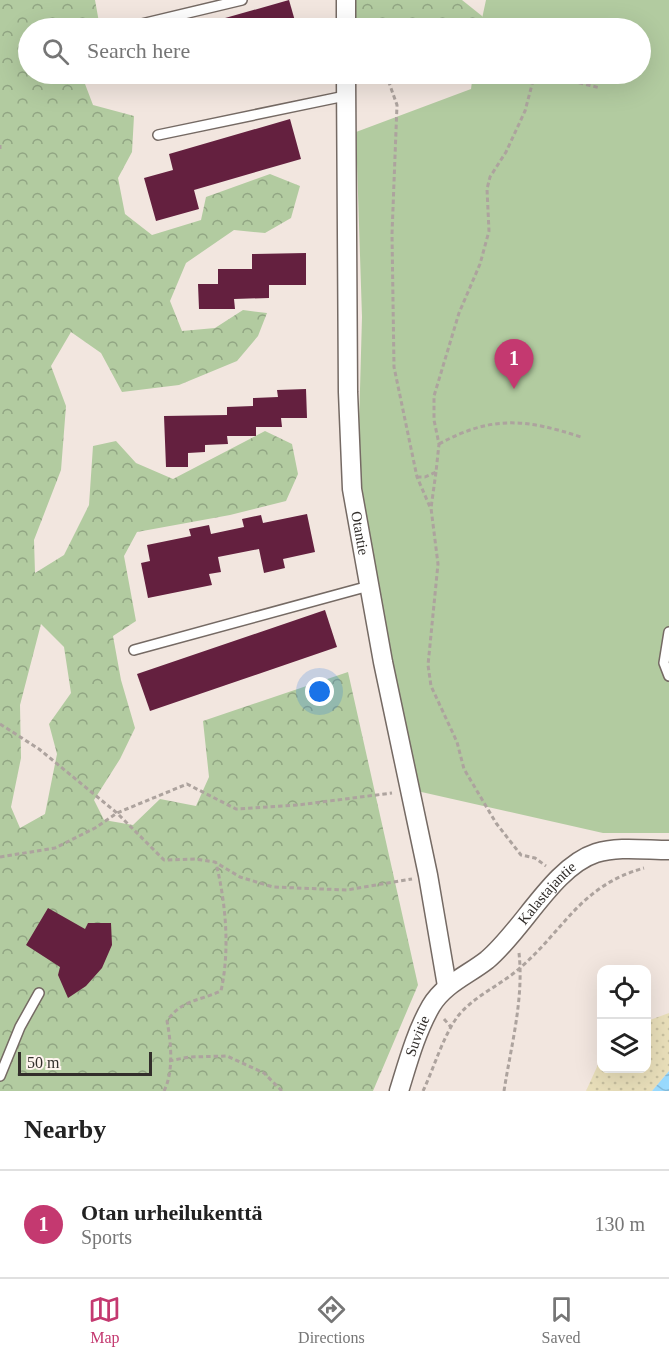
<!DOCTYPE html>
<html lang="en">
<head>
<meta charset="utf-8">
<style>
	body { margin:0; font-family:Georgia,serif; background:#f6f6f6; color:#222 }
	.controls { position:absolute; right:18px; bottom:18px; display:grid; overflow:hidden; border-radius:12px; box-shadow:0 6px 24px #0002 }
	.controls button { width:54px; height:54px; display:grid; place-items:center; padding:0; border:0; border-bottom:2px solid #e0e0e0; background:#fff; color:#222; font:30px sans-serif }
	.scale { position:absolute; left:18px; bottom:15px; width:134px; box-sizing:border-box; padding-left:6px; border:3px solid #322e2b; border-top:0; font-size:16px; line-height:21px; white-space:nowrap; color:#322e2b; -webkit-text-stroke:4px #fef4ee; paint-order:stroke }
	.you { position:absolute; left:320px; top:692px; width:21px; height:21px; margin:-15px; border:4px solid #fff; border-radius:50%; background:#1a73e8; box-shadow:0 0 0 9px #1a73e833 }
	.badge { display:grid; place-items:center; width:39px; height:39px; border-radius:50%; background:#c43970; color:#fff; font-size:20px; font-weight:700 }
	.pin { position:absolute; translate:-50% -50px; filter:drop-shadow(0 2px 3px #0008) }
	.pin::after { content:''; position:absolute; top:32px; width:21px; height:18px; background:inherit; clip-path:polygon(0 0,100% 0,50% 100%) }
	.list { margin:0; padding:0; list-style:none }
	h2 { display:flex; justify-content:space-between; align-items:center; height:78px; margin:0; padding:0 24px; font-size:26px }
	h2 small { font-size:20px; font-weight:400; color:#767676 }
	.list li { display:grid; grid-template-columns:39px 1fr auto; gap:18px; align-items:center; box-sizing:border-box; height:108px; padding:0 24px; border-top:2px solid #e0e0e0 }
	.list b { display:block; font-size:22px; white-space:nowrap }
	.list p { margin:0; font-size:20px; white-space:nowrap; color:#767676 }
	.list em { font-size:20px; font-style:normal; color:#767676 }
	.icon { flex:none; width:33px; height:33px; fill:none; stroke:currentColor; stroke-width:2; stroke-linecap:round; stroke-linejoin:round }
	.map { position:relative; flex:none; width:669px; height:1091px; overflow:hidden }
	.search { position:absolute; background:#fff; box-shadow:0 6px 24px #0002; left:18px; right:18px; top:18px; height:66px; display:flex; align-items:center; gap:15px; box-sizing:border-box; padding:0 21px; border-radius:33px; color:#767676; font-size:22px }
	.sheet { height:186px; background:#fff }
	nav { display:flex; justify-content:space-around; align-items:center; box-sizing:border-box; height:84px; border-top:2px solid #e0e0e0; background:#fff; font-size:16px; color:#767676 }
	nav a { display:grid; justify-items:center; gap:3px }
	nav .on { color:#c43970 }
	.map>svg:first-child { display:block }
	.forest { fill:url(#forest-crowns); fill-rule:evenodd }
	.sand { fill:url(#sand-dots) }
	.garden { fill:#b2cba0 }
	.water { fill:url(#water-waves) }
	.building { fill:#64203f }
	.lines { fill:none; stroke-linecap:round; stroke-linejoin:round }
	.lane-casing { stroke:#756a64; stroke-width:12 }
	.street-casing { stroke:#756a64; stroke-width:21 }
	.path { stroke:#ada39e; stroke-width:3; stroke-dasharray:4.5 3; stroke-linecap:butt }
	.lane { stroke:#fff; stroke-width:9 }
	.street { stroke:#fff; stroke-width:18 }
	.labels { text-anchor:middle; stroke-width:6; stroke-linejoin:round; paint-order:stroke }
	.street-label { font-size:15px; fill:#322e2b; stroke:#fef4ee }
</style>
</head>
<body>
<div class="map">
<svg width="669" height="1091" viewBox="0 0 669 1091">
	<defs>
		<pattern id="forest-crowns" width="20" height="18" patternUnits="userSpaceOnUse" patternTransform="scale(1.5)"><rect width="20" height="18" fill="#b2cba0"/><path d="M2 6a3 3 0 1 1 6 0M12 15a3 3 0 1 1 6 0" fill="none" stroke="#91a583"/></pattern>
		<pattern id="sand-dots" width="8" height="8" patternUnits="userSpaceOnUse" patternTransform="scale(1.5)"><rect width="8" height="8" fill="#e9dfba"/><path d="M2 2h.1M6 6h.1" fill="none" stroke="#c8c0a0" stroke-width="1.8" stroke-linecap="round"/></pattern>
		<pattern id="water-waves" width="16" height="10" patternUnits="userSpaceOnUse" patternTransform="scale(1.5)"><rect width="16" height="10" fill="#99dafe"/><path d="M0 5q4-4 8 0t8 0" fill="none" stroke="#84bbda"/></pattern>
	</defs>
	<rect width="100%" height="100%" fill="#f2e6df"/>
	<!-- forest -->
	<g class="forest">
		<path d="M0,0H95L100,28H28V74H83L82,76L93,105L134,116L132,152L118,178L125,214L152,235L201,220L206,197L270,174L300,186L291,218L265,233L234,230L186,263L170,301L182,331L215,328L243,310L267,313L258,336L237,361L179,385L122,392L101,353L71,332L51,366L66,406L61,470L34,540L35,573L64,555L89,505L93,446L116,441L136,463L173,479L265,431L292,444L298,474L286,501L230,515L137,532L124,556L136,621L113,636L121,680L135,728L120,759L94,800L104,820L133,825L160,799L196,806L209,777L203,721L348,672L418,985L373,1091H0ZM41,624L64,647L71,693L49,724L57,754L45,814L20,828L11,807L21,758L20,705Z"/>
		<polygon points="353,0 462,0 482,16 490,27 559,28 354,28"/>
	</g>
	<!-- sand -->
	<polygon class="sand" points="669,1013 669,1071 652,1091 586,1091 601,1058 602,1068 646,1068 647,1021"/>
	<!-- garden -->
	<polygon class="garden" points="486,0 669,0 669,833 603,833 417,791 376,580 358,461 362,317 356,132 471,89 473,74 640,74 640,28 480,28"/>
	<!-- water -->
	<polygon class="water" points="669,1071 669,1091 652,1091"/>
	<!-- building -->
	<g class="building">
		<polygon points="289,0 297,28 205,28 204,24"/>
		<polygon points="290,119 301,159 194,190 199,209 156,221 144,178 173,170 169,154"/>
		<polygon points="306,253 306,285 269,285 269,298 234,299 235,309 199,309 198,284 218,284 218,269 252,269 252,254"/>
		<polygon points="306,389 307,418 281,418 282,427 256,427 256,436 227,436 228,444 205,445 205,452 188,453 188,467 166,467 164,416 227,415 227,407 253,406 253,398 278,397 277,390"/>
		<polygon points="307,514 315,552 283,559 285,568 264,573 259,549 218,557 221,572 209,574 212,585 148,598 141,563 150,561 147,545 191,536 189,529 209,525 211,534 244,527 242,519 261,515 263,523"/>
		<polygon points="325,610 337,647 150,711 137,674"/>
		<polygon points="48,908 85,929 88,923 111,923 112,945 102,968 86,986 68,998 58,975 60,967 26,945"/>
	</g>
	<g class="lines">
		<defs>
			<g id="lane">
				<polyline points="129,27 242,0"/>
				<polyline points="158,135 345,96"/>
				<polyline points="669,632 664,663 669,676"/>
				<polyline points="134,650 369,586"/>
				<polyline points="0,1076 20,1027 39,993"/>
			</g>
			<g id="street">
				<polyline points="346,0 346,28"/>
				<path id="s1" d="M346,74L348,392L352,489L383,662L428,875L447,986"/>
				<path id="s2" d="M399,1091C408,1062 416,1032 431,1006C444,984 468,975 487,960C523,930 553,867 596,853C618,846 646,850 669,850"/>
			</g>
		</defs>
		<!-- lane casing -->
		<use href="#lane" class="lane-casing"/>
		<!-- street casing -->
		<use href="#street" class="street-casing"/>
		<!-- path -->
		<g class="path">
			<polyline points="386,74 397,105 392,234 394,367 417,477 430,507"/>
			<path d="M422,74C459,82 498,75 535,77C557,78 578,82 600,88"/>
			<polyline points="0,145 0,149"/>
			<path d="M439,444C492,415 526,419 581,437"/>
			<polyline points="436,472 431,508 438,564 428,665 431,686 457,742 464,769 496,823 521,855 535,858 546,866"/>
			<polyline points="417,477 425,477 436,472 439,444 434,420 434,396 459,313 480,264 489,231 487,189 490,177 506,152 525,111 534,77"/>
			<polyline points="0,724 39,749 117,813 164,860 195,859 215,862 240,877 273,887 347,890 412,879"/>
			<polyline points="0,857 55,848 95,828 117,813 187,784 236,809 298,805 392,793"/>
			<polyline points="444,1019 451,1027"/>
			<polyline points="169,1061 189,1057 227,1056 264,1073 282,1091"/>
			<path d="M164,1091C174,1071 171,1042 167,1021C181,1000 199,1001 221,991C230,950 226,904 216,863"/>
			<path d="M423,1091C434,1068 443,1036 458,1016C474,996 501,985 520,968C565,929 580,886 644,868"/>
			<path d="M504,1091C511,1046 524,999 519,953"/>
		</g>
		<!-- lane -->
		<use href="#lane" class="lane"/>
		<!-- street -->
		<use href="#street" class="street"/>
	</g>
	<g class="labels">
		<!-- street labels -->
		<g class="street-label">
			<text dy="5" stroke="none"><textPath href="#s1" startOffset="460">Otantie</textPath></text>
			<text dy="5" stroke="none"><textPath href="#s2" startOffset="254">Kalastajantie</textPath></text>
			<text dy="5" stroke="none"><textPath href="#s2" startOffset="58">Suvitie</textPath></text>
		</g>
	</g>
</svg>
<div class="controls">
<button><svg class="icon" aria-label="locate" viewBox="0 0 24 24"><circle cx="12" cy="12" r="6"/><path d="M12 2v4M12 18v4M2 12h4M18 12h4"/></svg></button>
<button><svg class="icon" aria-label="layers" viewBox="0 0 24 24"><path d="M12 4l9 5-9 5-9-5zM3 14l9 5 9-5"/></svg></button>
</div>
<div class="scale">50 m</div>
<div class="you"></div>
<div class="pin badge" style="left:514px;top:389px">1</div>
<div class="search"><svg class="icon" aria-label="search" viewBox="0 0 24 24"><circle cx="10" cy="10" r="6"/><path d="M15 15l6 6"/></svg>Search here</div>
</div>
<section class="sheet">
<h2>Nearby<small></small></h2>
<ul class="list">
<li><span class="badge">1</span><div><b>Otan urheilukenttä</b><p>Sports</p></div><em>130 m</em></li>
</ul>
</section>
<nav>
<a class="on"><svg class="icon" aria-label="map" viewBox="0 0 24 24"><path d="M3 6l6-2 6 2 6-2v14l-6 2-6-2-6 2zM9 4v14M15 6v14"/></svg>Map</a>
<a><svg class="icon" aria-label="directions" viewBox="0 0 24 24"><path d="M12 3l9 9-9 9-9-9zM9 14v-3h6M13 9l2 2-2 2"/></svg>Directions</a>
<a><svg class="icon" aria-label="saved" viewBox="0 0 24 24"><path d="M7 4h10v16l-5-4-5 4z"/></svg>Saved</a>
</nav>
</body>
</html>
